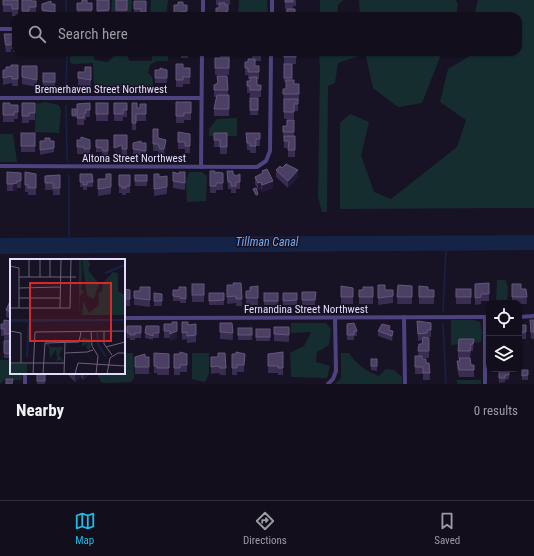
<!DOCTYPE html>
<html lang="en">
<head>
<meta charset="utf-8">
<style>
	body { margin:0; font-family:"Roboto Condensed",sans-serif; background:#1f1c29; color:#f1f3f6 }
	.controls { position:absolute; right:12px; bottom:12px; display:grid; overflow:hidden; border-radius:8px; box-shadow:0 1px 3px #0004 }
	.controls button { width:36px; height:36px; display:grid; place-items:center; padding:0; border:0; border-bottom:1px solid #312e3b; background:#120e1c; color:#f1f3f6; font:20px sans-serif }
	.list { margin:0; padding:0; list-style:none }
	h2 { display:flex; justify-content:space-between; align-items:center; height:52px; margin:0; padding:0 16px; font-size:17px }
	h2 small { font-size:13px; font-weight:400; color:#9c9ca3 }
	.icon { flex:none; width:22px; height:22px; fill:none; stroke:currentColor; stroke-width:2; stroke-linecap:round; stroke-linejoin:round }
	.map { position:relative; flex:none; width:534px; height:384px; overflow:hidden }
	.search { position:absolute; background:#120e1c; box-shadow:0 1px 3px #0004; left:12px; right:12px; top:12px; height:44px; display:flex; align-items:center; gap:10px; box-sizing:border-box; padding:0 14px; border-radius:12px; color:#9c9ca3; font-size:15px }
	.sheet { height:116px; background:#120e1c }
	nav { display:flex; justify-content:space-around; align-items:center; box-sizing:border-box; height:56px; border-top:1px solid #312e3b; background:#120e1c; font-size:11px; color:#9c9ca3 }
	nav a { display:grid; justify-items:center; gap:2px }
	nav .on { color:#1dbbe5 }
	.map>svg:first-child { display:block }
	.green { fill:#162d2f }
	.water { fill:#152347 }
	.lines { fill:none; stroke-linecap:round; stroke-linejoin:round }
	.stream { stroke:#152347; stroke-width:1.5 }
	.minor { stroke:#4c437f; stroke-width:4 }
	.wall { fill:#392d51 }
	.shaded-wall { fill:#241a38 }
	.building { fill:#4b4063; stroke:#63587b }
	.labels { text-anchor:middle; stroke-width:3; stroke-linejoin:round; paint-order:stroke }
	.street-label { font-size:11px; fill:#e2dbfb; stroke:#181225 }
	.water-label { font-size:12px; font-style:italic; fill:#75a9ef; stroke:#181225 }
	.inset-river { fill:none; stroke:#152347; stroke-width:2 }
	.inset-road { fill:none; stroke:#69627b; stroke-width:1 }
	.view { fill:#d62828; fill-opacity:0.15; stroke:#d62828; stroke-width:2 }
	.inset-edge { fill:none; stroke:#e2dbfb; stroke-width:2 }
</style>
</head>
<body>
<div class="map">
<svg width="534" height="384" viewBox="0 0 534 384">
	<rect width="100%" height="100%" fill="#181225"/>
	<!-- green -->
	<g class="green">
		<polygon points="112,0 132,0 131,16 111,16"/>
		<polygon points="151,0 168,0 166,16 150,16"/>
		<polygon points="239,0 267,0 268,16 238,16"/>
		<polygon points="320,0 343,0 338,5 337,16 320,16"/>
		<polygon points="359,0 456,0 458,5 456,16 360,16"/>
		<polygon points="478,0 534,0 534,208 340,209 340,123 350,114 369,122 361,155 374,192 391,199 457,147 466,120 440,102 448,69 473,54 473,52 518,52 518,16 474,16"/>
		<polygon points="70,52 94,52 94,60 108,62 113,57 113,52 127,52 129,61 152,61 152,52 168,52 168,61 157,61 150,65 148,73 152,77 154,90 137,93 98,92 94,85 93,63 75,64 70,63"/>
		<polygon points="319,52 357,52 359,56 338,63 335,83 328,86 327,212 322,212 318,197 320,71"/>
		<polygon points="365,52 442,52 422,103 398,107 373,88"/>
		<polygon points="45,102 59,105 61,111 59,133 35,132 36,104"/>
		<polygon points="237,118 237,136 209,136 209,129 217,119"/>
		<polygon points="0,134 13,134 17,162 0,162"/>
		<polygon points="189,172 202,172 207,176 206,201 187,202 186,183"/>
		<polygon points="497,280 505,280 508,287 507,303 496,303"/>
		<polygon points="451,320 474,320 480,322 482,332 481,342 451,345"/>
		<polygon points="291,323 326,323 331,329 329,345 317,352 316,362 330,366 327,378 291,377 290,353 304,346 311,332 291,333"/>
		<polygon points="124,353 133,353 134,378 131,382 102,383 96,373 124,373"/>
		<polygon points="192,353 209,353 209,374 205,382 192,379"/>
		<path d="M341,353H349C356,364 367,372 379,376L386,369L394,370L402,377V384H335L341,378Z"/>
		<polygon points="0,360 11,360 11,373 22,373 22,380 4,380 0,384"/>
		<polygon points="456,380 481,380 481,384 458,384"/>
	</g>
	<!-- water -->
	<polygon class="water" points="534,235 534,250 0,254 0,238"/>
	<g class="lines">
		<!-- stream -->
		<g class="stream">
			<polyline points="66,0 66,16"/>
			<polyline points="66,90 67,52"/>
			<polyline points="66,105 67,161"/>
			<polyline points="69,239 69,175"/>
			<polyline points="443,312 446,250"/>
			<polyline points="443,323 446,384"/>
		</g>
		<!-- minor -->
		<g class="minor">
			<polyline points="203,16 203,0"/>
			<polyline points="272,16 272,0"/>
			<polyline points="0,29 16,29"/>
			<polyline points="0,98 201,98"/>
			<polyline points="0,166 257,167 266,161 270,151 271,52"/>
			<polyline points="201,167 202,52"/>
			<polyline points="404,317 405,384"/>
			<polyline points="519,317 534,316"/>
			<polyline points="124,318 489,317"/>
			<polyline points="25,384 25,373"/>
			<polyline points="328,384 333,379 336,371 335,318"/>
			<polyline points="485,384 485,317"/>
		</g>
	</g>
	<!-- wall -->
	<g class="wall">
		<polygon points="3,0 18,0 18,16 12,16 12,12 3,12"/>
		<polygon points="22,0 36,1 36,14 29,14 29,16 22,16"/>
		<rect x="97" y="0" width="12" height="16"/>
		<rect x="116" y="0" width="11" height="16"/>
		<polygon points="216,0 230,0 230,5 228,5 228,16 219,8 219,5 216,5"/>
		<polygon points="285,0 296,0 296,6 293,6 293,9 285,9"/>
		<polygon points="134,1 146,1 146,16 141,16 141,14 134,14"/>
		<rect x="77" y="3" width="15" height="11"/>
		<polygon points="42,4 55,4 55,16 42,15"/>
		<rect x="174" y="5" width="13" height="11"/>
		<polygon points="4,34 16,34 16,52 17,52 13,52 13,49 11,49 11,52 6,52 4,41"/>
		<rect x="133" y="52" width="14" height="4"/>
		<polygon points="173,52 188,52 188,58 181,58 181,53 173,53"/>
		<polygon points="217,52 230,52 229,75 215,75 215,58 220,58 220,52"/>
		<polygon points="249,52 261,52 261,61 255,61 255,66 259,66 259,79 257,79 257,85 261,85 261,97 250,97 250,93 247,93 247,81 250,81 250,79 248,79 248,75 245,75 245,62 248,62 252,59 252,55 249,55"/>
		<rect x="284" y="52" width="12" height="12"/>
		<polygon points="176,64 183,68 190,68 190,84 183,84 183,87 176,87"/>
		<polygon points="284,64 292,64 292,80 294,84 299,84 299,101 298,101 298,111 294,111 294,119 284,119 283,89 286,89 286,82 284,82"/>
		<polygon points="18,65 18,86 12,86 12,83 3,85 3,70 6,70 11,67"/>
		<polygon points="22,66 37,66 37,87 22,84"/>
		<polygon points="91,67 91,87 78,85 78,72 85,72"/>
		<rect x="155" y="70" width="12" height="13"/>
		<rect x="43" y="73" width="12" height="14"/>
		<polygon points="217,76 228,90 228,95 229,95 229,116 214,116 214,109 216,97 214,97 214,85 217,84"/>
		<rect x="250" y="98" width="8" height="17"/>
		<polygon points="176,102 191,102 191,120 184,120 184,123 176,123"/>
		<polygon points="3,103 10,105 18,105 18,119 14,119 14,122 3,122"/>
		<polygon points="22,103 35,103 35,120 29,120 29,123 22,123"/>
		<polygon points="90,103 90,117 86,117 86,120 84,120 84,125 77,125 77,104"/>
		<rect x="96" y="103" width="12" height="18"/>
		<polygon points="114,103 127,103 127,117 123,117 123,121 114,121"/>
		<polygon points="132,103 137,108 140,108 146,104 146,121 136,121 136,130 132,130"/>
		<rect x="72" y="109" width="4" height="8"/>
		<polygon points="294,120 294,136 295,136 295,157 288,157 288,148 284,148 284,137 283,137 283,126 287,126"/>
		<polygon points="153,129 158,138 166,147 164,156 160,156 158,151 153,151"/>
		<polygon points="178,132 190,134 190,153 185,153 185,149 178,149"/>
		<rect x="21" y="133" width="14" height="19"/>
		<polygon points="214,133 227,133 227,154 220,154 220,147 214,147"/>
		<polygon points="246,133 260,133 260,146 256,146 256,153 250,153 250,150 247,150"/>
		<polygon points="127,135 127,156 122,156 122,152 114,155"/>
		<polygon points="77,140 90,140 90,156 84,156 84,154 77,154"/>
		<polygon points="96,140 108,140 108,156 103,156 102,152 96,152"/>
		<polygon points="40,141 54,141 54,152 40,155"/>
		<polygon points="133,143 146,143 146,156 133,154"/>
		<polygon points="276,170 298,177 288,188 276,177"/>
		<polygon points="210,171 215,174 223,173 223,190 216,190 216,193 210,193"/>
		<polygon points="227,171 236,176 240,174 240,189 236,189 236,193 231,193 231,189 228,189"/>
		<polygon points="262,171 273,188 262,192 261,189 258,190 255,184 255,177 262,174"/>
		<polygon points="7,172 21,173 21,188 17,188 17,190 13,191 7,191"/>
		<polygon points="25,172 36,174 36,195 28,195 28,192 25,192"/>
		<polygon points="173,172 179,174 185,172 185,190 173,188"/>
		<polygon points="80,174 93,182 93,187 87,187 87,190 83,190 83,187 80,187"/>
		<polygon points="111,174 111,194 98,196 98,179 106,179"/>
		<polygon points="154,174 159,177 167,176 167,194 154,196"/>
		<polygon points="60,175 60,195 53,195 53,190 45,190 45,176"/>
		<polygon points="119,175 130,175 130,193 126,193 126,195 122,195 122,193 119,193"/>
		<rect x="135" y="175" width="12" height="11"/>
		<polygon points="241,283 242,306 236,306 236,303 227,304 227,285 234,285"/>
		<polygon points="489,283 489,301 481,301 481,304 475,305 475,284"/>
		<rect x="192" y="284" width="12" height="18"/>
		<polygon points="512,284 521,289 526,289 527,304 519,304 519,303 512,303"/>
		<polygon points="378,285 385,290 393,290 393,303 378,305"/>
		<polygon points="398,285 412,286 412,304 397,304"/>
		<polygon points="258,286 258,305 246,305 246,291 250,291"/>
		<polygon points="341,286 353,288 353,304 341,304"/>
		<polygon points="419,286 428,290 434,290 434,304 419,304"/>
		<polygon points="150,287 150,307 134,305 134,291 140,291"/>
		<polygon points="186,287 186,303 180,303 180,301 173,301 173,290 179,290"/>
		<polygon points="373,287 373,304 359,304 359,290 363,290"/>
		<polygon points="124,289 130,290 130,306 124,306"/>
		<rect x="456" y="289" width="15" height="15"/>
		<polygon points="302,292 316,292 315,305 302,305"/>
		<polygon points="154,293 162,294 162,306 154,306"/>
		<rect x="209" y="293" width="15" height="12"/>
		<rect x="264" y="293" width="14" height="12"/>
		<rect x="283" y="293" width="14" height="12"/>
		<polygon points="11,299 11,319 6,317 6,310"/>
		<polygon points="530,320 534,320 534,339 531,339"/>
		<polygon points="11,321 11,341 4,341 4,336 1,336 1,324 4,324"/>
		<polygon points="417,321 431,323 431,337 427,337 429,338 429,358 422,358 422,359 426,363 429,363 430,380 423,380 423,374 415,374 415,356 418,356 419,344 422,344 423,340 418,341"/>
		<polygon points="519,321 520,325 526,325 526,339 522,339 522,341 519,340"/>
		<polygon points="182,322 188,325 196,324 196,342 187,343 187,339 182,340"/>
		<polygon points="220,323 232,323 233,340 220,339"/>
		<polygon points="164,324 177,338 170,341 170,338 164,338"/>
		<polygon points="347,324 357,331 357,336 354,336 354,340 347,340"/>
		<polygon points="127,326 141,326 141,338 135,338 135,340 130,340 130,338 127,338"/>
		<polygon points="146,326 159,326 159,338 153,338 153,340 145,338"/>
		<polygon points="274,327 289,327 289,342 274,341"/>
		<rect x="238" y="328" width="14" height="12"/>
		<rect x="256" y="329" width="14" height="12"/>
		<polygon points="390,330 393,336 392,341 378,336 378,331"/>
		<polygon points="474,339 473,351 471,351 470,358 471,365 474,365 474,377 459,377 457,368 457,361 460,361 465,358 458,358 458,351"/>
		<rect x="4" y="341" width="7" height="17"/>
		<polygon points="283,352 283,375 278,375 278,373 268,373 268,354"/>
		<polygon points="154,353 169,354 169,375 157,375 157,373 154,373"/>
		<polygon points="225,353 226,375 220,375 219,373 211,374 211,357 218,357"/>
		<polygon points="174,354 187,354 187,372 180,372 180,375 174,375"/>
		<polygon points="232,354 245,354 244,372 237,372 237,375 232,375"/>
		<rect x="135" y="357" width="14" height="17"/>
		<polygon points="371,359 377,359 377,371 371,370"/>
		<polygon points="499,369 507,371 509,371 509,379 505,380 505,382 499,383"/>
		<rect x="522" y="370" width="6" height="10"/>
		<rect x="37" y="373" width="8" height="11"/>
		<polygon points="67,373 89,373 89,374 83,380 81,377 75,382 67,374"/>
	</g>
	<!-- shaded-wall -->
	<g class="shaded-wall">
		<polygon points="228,11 228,16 222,16 222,13"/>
		<polygon points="166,140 166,147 164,156 164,149"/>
		<polygon points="122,145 122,152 114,155 114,148"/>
		<polygon points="298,170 298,177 288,188 288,181"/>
		<polygon points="273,181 273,188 262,192 262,185"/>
		<polygon points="261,182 261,189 258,190 258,183"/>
		<polygon points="17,183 17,190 13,191 13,184"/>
		<polygon points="258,194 258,196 256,197 256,195"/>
		<polygon points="177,331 177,338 170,341 170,334"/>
		<polygon points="393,331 393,336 392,341 392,336"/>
		<polygon points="78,373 81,373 81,377 75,382 75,375"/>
		<polygon points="83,373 89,373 89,374 83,380"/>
	</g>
	<!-- building -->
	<g class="building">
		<polygon points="3,0 18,0 18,9 12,9 12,5 3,5"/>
		<polygon points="22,0 31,0 31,1 36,1 36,7 29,7 29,11 22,11"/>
		<polygon points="82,0 87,0 87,3 92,3 92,10 77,10 77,3 82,3"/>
		<polygon points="97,0 109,0 109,10 97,11"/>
		<rect x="116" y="0" width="11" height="10"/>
		<rect x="285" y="0" width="8" height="2"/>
		<polygon points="51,1 51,4 55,4 55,12 42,10 42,4"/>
		<polygon points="134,1 146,1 146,12 141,12 141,9 134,9"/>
		<polygon points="178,2 183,2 183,5 187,5 187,11 174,13 174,5 178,5"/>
		<polygon points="219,3 225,3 225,5 228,5 228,11 222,13 222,16 216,16 216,8 219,8"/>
		<polygon points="287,9 295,9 295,16 286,16"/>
		<polygon points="4,34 16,34 16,45 13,45 13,42 11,42 11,45 6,45"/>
		<rect x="220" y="52" width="10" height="1"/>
		<rect x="252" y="52" width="9" height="2"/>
		<rect x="284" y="52" width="12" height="5"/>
		<rect x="215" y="58" width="14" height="10"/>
		<polygon points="248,59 255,59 255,66 259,66 259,72 248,72 248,68 245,68 245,62 248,62"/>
		<polygon points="176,64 183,64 183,68 190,68 190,77 183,77 183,80 176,80"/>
		<rect x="284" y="64" width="8" height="14"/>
		<polygon points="11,65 18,65 18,79 12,79 12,76 3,78 3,70 6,70 6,67 11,67"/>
		<polygon points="22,66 37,66 37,80 22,77"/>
		<polygon points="85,67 91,67 91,80 78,78 78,72 85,72"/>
		<polygon points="160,68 167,70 167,78 155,78 155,70 160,70"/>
		<rect x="43" y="73" width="12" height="9"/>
		<polygon points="217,76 227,76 228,90 214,90 214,85 218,83"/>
		<polygon points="250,77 257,77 257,85 261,85 261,90 250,90 250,86 247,86 247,81 250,81"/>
		<polygon points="286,80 294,80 294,84 299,84 299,94 283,94 283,89 286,89"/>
		<polygon points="217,95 229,95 229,109 214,109"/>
		<rect x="250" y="98" width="8" height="12"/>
		<polygon points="284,99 298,99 298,104 294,104 294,112 284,112"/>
		<polygon points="176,102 191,102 191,113 184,113 184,116 176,116"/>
		<polygon points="3,103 10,103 10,105 18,105 18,112 14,112 14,115 3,115"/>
		<polygon points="22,103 35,103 35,113 29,113 29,116 22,116"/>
		<polygon points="90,103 90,110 86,110 86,113 84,113 84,118 77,118 77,104"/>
		<rect x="96" y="103" width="12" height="11"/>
		<polygon points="114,103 127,103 127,110 123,110 123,114 114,114"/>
		<polygon points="132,103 137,103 137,108 140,108 140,104 146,104 146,114 136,114 136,123 132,123"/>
		<rect x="72" y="109" width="4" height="6"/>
		<polygon points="287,120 294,120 294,132 283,132 283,126 287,126"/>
		<polygon points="153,129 158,129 158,138 166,140 164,149 160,149 158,144 153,144"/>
		<polygon points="178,132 190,134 190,146 185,146 185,142 178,142"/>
		<rect x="21" y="133" width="14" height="13"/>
		<polygon points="214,133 227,133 227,147 220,147 220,140 214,140"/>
		<polygon points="246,133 260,133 260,139 256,139 256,146 250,146 250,143 247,143"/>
		<polygon points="114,135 127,135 127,149 122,149 122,145 114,148"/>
		<polygon points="284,136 295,136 295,150 288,150 289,141 284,141"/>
		<polygon points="81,137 90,140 90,149 84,149 84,147 77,147 77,140 81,140"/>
		<polygon points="45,138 50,138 50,141 54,141 54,148 40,150 40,141 45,141"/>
		<polygon points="96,140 108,140 108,151 103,151 102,148 96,147"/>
		<polygon points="141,141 141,143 146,143 146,151 133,149 133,143"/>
		<polygon points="286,164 298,170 288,181 276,170 280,166 282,168"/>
		<polygon points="267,169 273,181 262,185 261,182 258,183 255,177 263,173 262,171"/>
		<polygon points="210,171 215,171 215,174 217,172 223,173 223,183 216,183 216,186 210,186"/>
		<polygon points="227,171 233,171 233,174 236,176 240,174 240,182 236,182 236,186 231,186 231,182 228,182"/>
		<polygon points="7,172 21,173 21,181 17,181 17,183 13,184 7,184"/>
		<polygon points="25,172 36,174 36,188 28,188 28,185 25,185"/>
		<polygon points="173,172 179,174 179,172 185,172 185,183 173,181"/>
		<polygon points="80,174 92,174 93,182 87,182 87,185 83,185 83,182 80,182"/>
		<polygon points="106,174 111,174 111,187 98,189 98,179 106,179"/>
		<polygon points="154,174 159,174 159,177 167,176 167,187 154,189"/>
		<polygon points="60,175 60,188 53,188 53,183 45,183 45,176"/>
		<polygon points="119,175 130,175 130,186 126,186 126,188 122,188 122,186 119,186"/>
		<rect x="135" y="175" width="12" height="6"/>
		<polygon points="256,188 258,194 256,195 253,189"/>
		<polygon points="233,283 241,283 242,299 236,299 236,296 227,297 227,285 234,285"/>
		<polygon points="489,283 489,294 481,294 481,297 475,298 475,284"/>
		<rect x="192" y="284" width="12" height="11"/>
		<polygon points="512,284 521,284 521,289 526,289 527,297 512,297"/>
		<polygon points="378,285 385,285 385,290 393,290 393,296 378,298"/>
		<polygon points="398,285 412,286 412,297 397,297"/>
		<polygon points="258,286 258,298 246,298 246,291 250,291 250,287"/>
		<polygon points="341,286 353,288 353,297 341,297"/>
		<polygon points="419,286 428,287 428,290 434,290 434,297 419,297"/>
		<polygon points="140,287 150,287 150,300 134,298 134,291 140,291"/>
		<polygon points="179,287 186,287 186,299 180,298 180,297 173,296 173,290 179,290"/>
		<polygon points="363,287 373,287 373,297 359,297 359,290 363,290"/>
		<polygon points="124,289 130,290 130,299 124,299"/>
		<rect x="456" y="289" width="15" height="8"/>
		<polygon points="302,292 316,292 315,300 302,300"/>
		<polygon points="154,293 162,294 162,301 154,301"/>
		<polygon points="209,293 224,293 224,300 209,301"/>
		<rect x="264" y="293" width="14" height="8"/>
		<polygon points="283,293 297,293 297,300 283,301"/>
		<polygon points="11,299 11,312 6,310"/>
		<polygon points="4,320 11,321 11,334 4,334 5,329 1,329 1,324 4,324"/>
		<polygon points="530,320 534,320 534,332 531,332"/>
		<polygon points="417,321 431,323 431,330 427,330 427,333 418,334"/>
		<polygon points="519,321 520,321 520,325 526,325 526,332 522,332 522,334 519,333"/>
		<polygon points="172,322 177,322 177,331 170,334 170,331 164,331 164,324 172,324"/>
		<polygon points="182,322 188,322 188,325 196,324 196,335 187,336 187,332 182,333"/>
		<polygon points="220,323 232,323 233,333 220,332"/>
		<polygon points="354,323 357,331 354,331 354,335 347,335 347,324"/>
		<polygon points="382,324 390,326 389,330 393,331 392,336 378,331"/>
		<polygon points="127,326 141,326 141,333 135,333 135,335 130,335 130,333 127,333"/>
		<polygon points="146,326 159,326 159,333 153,333 153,336 145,333"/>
		<polygon points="274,327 289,327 289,335 274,334"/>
		<rect x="238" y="328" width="14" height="7"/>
		<rect x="256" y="329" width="14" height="8"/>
		<polygon points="423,337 429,338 429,351 418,351 419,344 422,344"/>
		<polygon points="459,339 474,339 473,344 471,344 470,351 458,351"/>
		<polygon points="4,341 11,341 11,354 4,353"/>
		<polygon points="180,352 187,354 187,365 180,365 180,368 174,368 174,354 180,354"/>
		<polygon points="236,352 245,354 244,365 237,365 237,368 232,368 232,354 236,354"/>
		<polygon points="283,352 283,368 278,368 278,366 268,366 268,354"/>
		<polygon points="154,353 169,354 169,368 157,368 157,366 154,366"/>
		<polygon points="218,353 225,353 226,368 220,368 219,366 211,367 211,357 218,357"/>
		<polygon points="145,354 145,357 149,357 149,367 135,367 135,357"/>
		<polygon points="415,356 422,356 422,359 426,359 426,363 429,363 430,373 423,373 423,367 415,367"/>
		<polygon points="459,358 470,358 471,365 474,365 474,370 459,370 457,361 460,361"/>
		<rect x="371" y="359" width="6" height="7"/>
		<polygon points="499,369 507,369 507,371 509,371 509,375 505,375 505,378 499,378"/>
		<polygon points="522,370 528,370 528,375 522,376"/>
		<rect x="37" y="373" width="8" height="8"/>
		<polygon points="73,373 78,373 75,375"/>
		<polygon points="6,379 13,379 12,384 6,384"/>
	</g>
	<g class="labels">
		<!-- street labels -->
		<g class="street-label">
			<text x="101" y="93">Bremerhaven Street Northwest</text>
			<text x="134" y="162">Altona Street Northwest</text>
			<text x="306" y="313">Fernandina Street Northwest</text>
		</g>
		<!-- water labels -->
		<g class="water-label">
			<text x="267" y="246">Tillman Canal</text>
		</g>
	</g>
	<!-- overview -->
	<g transform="translate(10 259)">
		<rect width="115" height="115" fill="#181225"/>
		<path d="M69,0H71L72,12L71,30L74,33L70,37L69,56ZM72,0H78L80,6L78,11L89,25L84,40L77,37ZM103,13L108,14V32L115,36V56H72L73,41L79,54L89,46L88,35L92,32L93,24ZM72,78L81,81L80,92L76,88L78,85L72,87ZM39,83L40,88H53L49,96L54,103L49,101L45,103L47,100L46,91L40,99L39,88L35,85ZM0,105H17V115H0Z" fill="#162d2f"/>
		<path d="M0,60H115V62L0,63Z" fill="#152347"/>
		<path class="inset-river" d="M95,14L115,6M87,73L88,85L96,98M17,98L19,63"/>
		<path class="inset-road" d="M19,0V18M30,0V18M40,0V18M0,7L9,9V49M9,18H66M9,29L51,28M9,39H50M0,49H60L61,0M50,49L51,0M0,72L11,74V104M81,72L82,87L88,97L86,115M94,72V85L102,96M96,88L115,83M55,94L77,93L83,91M0,104H55M23,115L25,73L115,72M33,115L35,84L69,83L71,73M54,115L55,83M65,115L68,104L115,107M97,115L100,99L108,94H115"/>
		<path class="view" d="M20,24H101V82H20Z"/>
		<rect width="115" height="115" class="inset-edge"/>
	</g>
</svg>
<div class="controls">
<button><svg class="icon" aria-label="locate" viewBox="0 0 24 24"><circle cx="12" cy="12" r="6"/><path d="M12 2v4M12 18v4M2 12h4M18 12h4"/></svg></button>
<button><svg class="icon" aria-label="layers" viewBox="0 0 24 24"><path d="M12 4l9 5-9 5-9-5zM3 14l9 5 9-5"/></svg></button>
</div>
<div class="search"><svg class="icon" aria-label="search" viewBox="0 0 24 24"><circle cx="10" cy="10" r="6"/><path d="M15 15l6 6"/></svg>Search here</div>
</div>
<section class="sheet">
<h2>Nearby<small>0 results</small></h2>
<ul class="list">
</ul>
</section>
<nav>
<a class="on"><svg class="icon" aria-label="map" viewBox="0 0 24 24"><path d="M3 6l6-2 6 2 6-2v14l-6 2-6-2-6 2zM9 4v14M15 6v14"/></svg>Map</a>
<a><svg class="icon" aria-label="directions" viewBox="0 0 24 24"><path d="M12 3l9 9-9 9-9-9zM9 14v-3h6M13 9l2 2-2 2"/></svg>Directions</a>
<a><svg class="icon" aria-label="saved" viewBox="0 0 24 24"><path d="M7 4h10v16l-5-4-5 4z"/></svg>Saved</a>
</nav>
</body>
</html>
